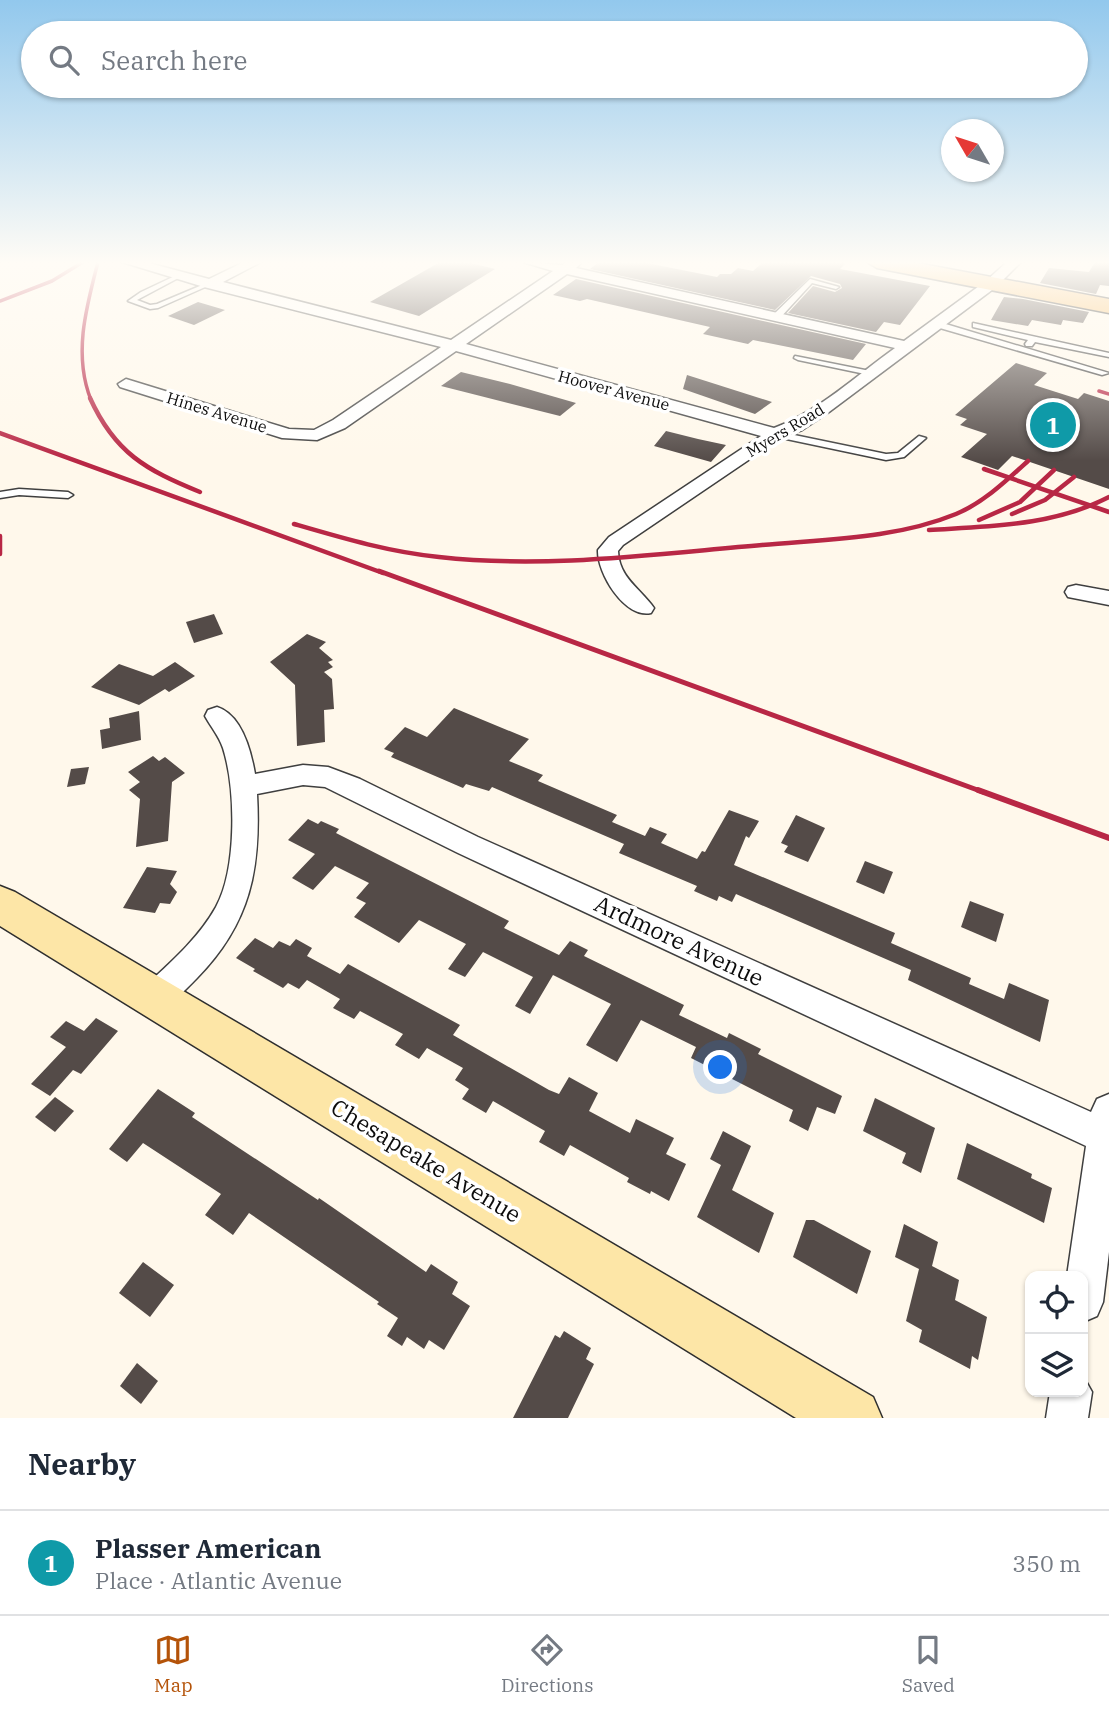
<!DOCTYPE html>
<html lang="en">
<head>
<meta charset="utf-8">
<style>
	body { margin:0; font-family:"IBM Plex Serif",serif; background:#f6f6f7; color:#1f2937 }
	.controls { position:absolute; right:21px; bottom:21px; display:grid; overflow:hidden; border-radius:14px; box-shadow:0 2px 5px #0004 }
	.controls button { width:63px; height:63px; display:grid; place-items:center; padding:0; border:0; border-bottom:2px solid #e0e1e3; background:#fff; color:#1f2937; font:35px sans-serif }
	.compass { position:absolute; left:941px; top:119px; width:63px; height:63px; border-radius:50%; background:#fff; box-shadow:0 2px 5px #0004; rotate:309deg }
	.you { position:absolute; left:721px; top:1068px; width:24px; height:24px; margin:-18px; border:5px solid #fff; border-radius:50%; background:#1a73e8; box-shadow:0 0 0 10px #1a73e833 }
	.badge { display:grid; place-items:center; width:46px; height:46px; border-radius:50%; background:#b45309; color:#fff; font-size:23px; font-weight:700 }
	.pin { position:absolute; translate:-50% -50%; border:4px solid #fff; box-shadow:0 2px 7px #0006 }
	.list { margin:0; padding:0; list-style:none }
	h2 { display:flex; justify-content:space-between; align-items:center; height:91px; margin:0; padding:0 28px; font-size:30px }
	h2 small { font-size:23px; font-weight:400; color:#747a83 }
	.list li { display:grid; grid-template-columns:46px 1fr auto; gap:21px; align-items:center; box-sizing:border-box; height:105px; padding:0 28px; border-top:2px solid #e0e1e3 }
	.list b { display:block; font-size:26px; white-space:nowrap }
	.list p { margin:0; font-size:23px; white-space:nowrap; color:#747a83 }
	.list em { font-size:23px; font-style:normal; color:#747a83 }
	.icon { flex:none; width:38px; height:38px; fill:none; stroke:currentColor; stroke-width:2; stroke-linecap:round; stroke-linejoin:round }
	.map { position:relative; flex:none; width:1109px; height:1418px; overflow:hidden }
	.search { position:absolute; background:#fff; box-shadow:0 2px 5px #0004; left:21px; right:21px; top:21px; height:77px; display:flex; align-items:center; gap:18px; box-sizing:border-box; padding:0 24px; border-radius:38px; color:#747a83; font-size:26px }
	.sheet { height:196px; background:#fff }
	nav { display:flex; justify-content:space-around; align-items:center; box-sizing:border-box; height:98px; border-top:2px solid #e0e1e3; background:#fff; font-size:19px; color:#747a83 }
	nav a { display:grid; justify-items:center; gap:4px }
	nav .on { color:#b45309 }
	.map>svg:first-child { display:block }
	.building { fill:#544b48 }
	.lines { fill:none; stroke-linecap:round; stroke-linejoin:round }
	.lane-casing { stroke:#3f3f3f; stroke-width:3 }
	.street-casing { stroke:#3f3f3f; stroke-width:3 }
	.secondary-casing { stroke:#2e2e2e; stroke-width:3 }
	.primary-casing { stroke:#1d1d1d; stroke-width:3 }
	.lane { fill:#fff; fill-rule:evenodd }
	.street { fill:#fff; fill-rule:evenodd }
	.secondary { fill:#fde6a7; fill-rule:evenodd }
	.primary { fill:#f6bb64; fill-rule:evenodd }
	.rail-far3 { stroke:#b82745; stroke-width:3.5 }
	.rail-far2 { stroke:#b82745; stroke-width:4.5 }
	.rail-far1 { stroke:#b82745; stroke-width:5 }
	.rail { stroke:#b82745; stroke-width:6 }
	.labels { text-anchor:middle; stroke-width:7; stroke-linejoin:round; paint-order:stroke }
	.far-street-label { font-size:16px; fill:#0c0c0c; stroke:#fff }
	.near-street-label { font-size:23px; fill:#0c0c0c; stroke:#fff }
</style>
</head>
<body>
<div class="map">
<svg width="1109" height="1418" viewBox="0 0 1109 1418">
	<rect width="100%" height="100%" fill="#fff8eb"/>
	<!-- building -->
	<g class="building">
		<polygon points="440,262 467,262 495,269 419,316 370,302"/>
		<polygon points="599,262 642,262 717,277 720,274 731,274 738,268 753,271 763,262 847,262 840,269 930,286 900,325 884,322 876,332 788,313 813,286 835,292 842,288 840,284 811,276 775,310 590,269"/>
		<polygon points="1095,262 1109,262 1109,286 1100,285 1096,294 1040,283 1049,268 1089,272"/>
		<polygon points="576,279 866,344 853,360 753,340 748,344 703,334 710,327 587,299 580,301 553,295"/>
		<polygon points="1004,297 1023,299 1089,312 1083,323 1063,320 1061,325 1032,320 1028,326 991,320"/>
		<polygon points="198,302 225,310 194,325 168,316"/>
		<polygon points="1016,363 1047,373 1034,385 1078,399 1084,393 1109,401 1109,489 1012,456 998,470 961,457 987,434 960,425 967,419 955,415"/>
		<polygon points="461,372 510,384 576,403 560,416 441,386"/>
		<polygon points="687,375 772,402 755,414 683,389"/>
		<polygon points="666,431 698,439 726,445 711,462 654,446"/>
		<polygon points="214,614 223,634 194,643 186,622"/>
		<polygon points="307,634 326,642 319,648 333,660 328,662 333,667 324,672 332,679 334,709 324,710 325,742 297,746 295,685 270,662"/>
		<polygon points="175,662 195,676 169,692 165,689 139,705 91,687 119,664 153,676"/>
		<polygon points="454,708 529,739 509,761 543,775 538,781 617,815 612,822 645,836 650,827 667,834 661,843 697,859 702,851 705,852 729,810 759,821 749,838 746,836 734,865 895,933 891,943 971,978 969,984 1004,999 1009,983 1049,1000 1040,1042 908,980 911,970 736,894 732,902 719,896 717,901 694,891 697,886 619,853 624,844 492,787 489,791 466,784 463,788 391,757 394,753 384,749 405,727 427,737"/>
		<polygon points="139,711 141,740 102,749 100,730 110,728 109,718"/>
		<polygon points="153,756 159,761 165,757 185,773 172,782 168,841 136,847 140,799 129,790 140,782 128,772"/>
		<polygon points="89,767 85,784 67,787 71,769"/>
		<polygon points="796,815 825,828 808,862 784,852 788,846 781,843"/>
		<polygon points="308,819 318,824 321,821 339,829 336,833 509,921 504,928 559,955 570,941 588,950 584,956 684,1005 679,1015 727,1038 729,1033 761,1049 758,1054 842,1096 835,1114 817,1107 808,1131 789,1121 793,1110 691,1058 696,1047 641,1020 617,1062 586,1045 611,1004 553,975 530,1014 515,1006 533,977 483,952 465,977 448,969 466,944 419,920 399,943 354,917 366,903 356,898 369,883 335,866 313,890 292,878 315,854 288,840"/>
		<polygon points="865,861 893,872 884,894 856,882"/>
		<polygon points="147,867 177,871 170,884 177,892 170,904 160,903 155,913 123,908"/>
		<polygon points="970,901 1004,914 996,942 961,927"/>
		<polygon points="255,938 273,948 279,941 290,946 296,939 312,948 307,956 340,974 348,964 460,1025 453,1035 549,1090 559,1094 569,1077 598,1093 589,1111 630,1133 636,1119 674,1138 666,1154 686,1164 669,1201 651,1191 650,1194 627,1182 629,1178 570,1145 564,1156 539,1142 545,1131 493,1101 486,1113 462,1099 469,1089 455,1080 463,1068 427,1048 419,1059 395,1045 403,1034 360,1011 354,1019 333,1008 340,999 307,980 299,989 288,983 283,988 253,971 255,969 236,958"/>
		<polygon points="96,1018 118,1031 81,1074 73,1070 50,1096 31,1084 66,1047 50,1037 66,1021 84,1031"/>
		<polygon points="158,1089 195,1113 192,1117 318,1200 319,1198 426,1272 431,1264 458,1282 452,1294 470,1306 444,1350 429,1340 424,1349 407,1337 402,1346 387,1336 398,1318 377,1304 379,1302 249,1213 233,1235 205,1215 221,1194 143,1143 127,1162 109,1149"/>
		<polygon points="55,1097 74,1111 55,1132 35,1117"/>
		<polygon points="875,1098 935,1128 921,1173 902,1163 906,1153 863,1131"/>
		<polygon points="723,1131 751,1146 732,1190 774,1213 759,1253 697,1217 721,1165 710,1159"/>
		<polygon points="967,1143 1032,1174 1031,1178 1052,1188 1044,1223 957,1179"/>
		<polygon points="806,1220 814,1220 871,1251 857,1294 793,1257"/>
		<polygon points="904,1224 938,1242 932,1266 959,1280 955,1300 987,1317 978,1360 972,1356 970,1369 919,1342 922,1330 906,1321 919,1269 895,1257"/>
		<polygon points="143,1262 174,1285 150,1317 119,1293"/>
		<polygon points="564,1331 591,1348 586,1359 594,1364 568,1418 513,1418 555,1335 560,1338"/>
		<polygon points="137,1363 158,1381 141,1404 120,1386"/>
	</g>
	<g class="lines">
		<defs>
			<g id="lane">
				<polygon points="177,275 182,276 137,300 150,305 157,304 207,283 212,284 158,308 150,309 128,301 141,292"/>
				<polygon points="810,279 839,287 836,289 812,283 779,319 773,319 773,315"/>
				<polygon points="933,322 939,322 1109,373 1102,375 933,326"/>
				<polygon points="973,323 1109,353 1109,357 1035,342 1032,346 1026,346 1025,344 1028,340 973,327"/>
				<polygon points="795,356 870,371 874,373 870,375 798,360 794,358"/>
				<polygon points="775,431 886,454 898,453 919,436 926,438 904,457 886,460 772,436 772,432"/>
				<polygon points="19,489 68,492 73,495 68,498 19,495 0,498 0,492"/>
			</g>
			<g id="street">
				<path d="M122,262H145L209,279L244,262H261L223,282L451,340L553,271L523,262L562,265L567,262H582L576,268L904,341L986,281L1007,262H1021L996,287L829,412L802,430L781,438L623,545L618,551C619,578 640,588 654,608L651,613C625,619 597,573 598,550L609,537L761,436L456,351L345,428L317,440L282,438L120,387L118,384L126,379L289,429L314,430L333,420L441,347L204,287ZM567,274L895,348C857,375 818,412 774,428L466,344Z"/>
				<polygon points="1076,585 1109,591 1109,605 1068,597 1065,592 1068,587"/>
				<path d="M217,707C242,715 251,751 255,774L303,765L328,767L360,779L478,837L1091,1112L1097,1099L1109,1094V1252L1103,1302L1097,1316L1083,1322V1276H1067L1086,1146L458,853L325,787L303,785L257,794C261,868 251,923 197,978C184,991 172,1005 155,1011L144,1007L139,997L144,987C170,963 198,939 216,907C237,869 236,789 223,748C219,736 211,727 205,716L208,710Z"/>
				<polygon points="1083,1376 1092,1392 1088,1418 1046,1418 1050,1392 1083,1392"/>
			</g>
			<polygon id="secondary" points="0,886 15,892 873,1397 882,1418 796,1418 0,926"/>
			<polygon id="primary" points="867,262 912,262 1109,299 1109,313 877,268"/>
		</defs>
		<!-- lane casing -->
		<use href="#lane" class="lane-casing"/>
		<!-- street casing -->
		<use href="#street" class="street-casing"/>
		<!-- secondary casing -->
		<use href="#secondary" class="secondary-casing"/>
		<!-- primary casing -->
		<use href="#primary" class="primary-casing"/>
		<!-- lane -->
		<use href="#lane" class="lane"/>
		<!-- street -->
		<use href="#street" class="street"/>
		<!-- secondary -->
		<use href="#secondary" class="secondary"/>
		<!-- primary -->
		<use href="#primary" class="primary"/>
		<!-- rail-far3 -->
		<g class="rail-far3">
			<polyline points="0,301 52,281 83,262"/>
			<polyline points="1099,391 1109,394"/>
			<path d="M91,400C73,355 86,308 98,262"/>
		</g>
		<!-- rail-far2 -->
		<g class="rail-far2">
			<path d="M90,398C115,453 146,470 200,492"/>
			<polyline points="0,433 383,573"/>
			<polyline points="984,469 1109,512"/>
			<polyline points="1012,514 1045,500 1074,477"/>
			<polyline points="979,520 1020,502 1054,470"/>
			<path d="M294,524C342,538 389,552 439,557C546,569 655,554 762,545C827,539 895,539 956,514C983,503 1006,481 1028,461"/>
			<path d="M929,530C991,526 1053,526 1109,497"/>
			<polyline points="0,536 0,554"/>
		</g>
		<!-- rail-far1 -->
		<polyline class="rail-far1" points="379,571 983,792"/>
		<!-- rail -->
		<polyline class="rail" points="978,790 1109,838"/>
	</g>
	<!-- sky -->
	<linearGradient id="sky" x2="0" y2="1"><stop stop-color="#92c8ed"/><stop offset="0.57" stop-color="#fffcf6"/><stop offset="1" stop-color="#fffcf6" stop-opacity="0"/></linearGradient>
	<rect width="1109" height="461" fill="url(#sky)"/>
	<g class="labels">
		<!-- far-street labels -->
		<g class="far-street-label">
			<text transform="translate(614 390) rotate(15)" y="6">Hoover Avenue</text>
			<text transform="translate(217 412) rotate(17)" y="6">Hines Avenue</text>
			<text transform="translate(785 430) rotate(-31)" y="6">Myers Road</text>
		</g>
		<!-- near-street labels -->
		<g class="near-street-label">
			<text transform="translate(679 941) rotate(25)" y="8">Ardmore Avenue</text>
			<text transform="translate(426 1161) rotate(31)" y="8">Chesapeake Avenue</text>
		</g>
	</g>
</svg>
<div class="controls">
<button><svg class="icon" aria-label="locate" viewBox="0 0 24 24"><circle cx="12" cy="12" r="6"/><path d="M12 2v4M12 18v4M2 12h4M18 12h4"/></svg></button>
<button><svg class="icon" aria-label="layers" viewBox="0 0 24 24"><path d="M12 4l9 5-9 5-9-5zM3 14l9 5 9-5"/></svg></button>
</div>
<svg class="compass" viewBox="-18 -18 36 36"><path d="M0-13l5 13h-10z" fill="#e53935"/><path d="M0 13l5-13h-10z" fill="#747a83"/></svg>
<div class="you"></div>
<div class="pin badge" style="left:1053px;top:425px;background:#0f9aa8">1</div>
<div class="search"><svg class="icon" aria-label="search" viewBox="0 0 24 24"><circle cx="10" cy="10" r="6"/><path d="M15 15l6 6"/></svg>Search here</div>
</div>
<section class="sheet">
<h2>Nearby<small></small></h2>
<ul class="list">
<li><span class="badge" style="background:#0f9aa8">1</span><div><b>Plasser American</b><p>Place · Atlantic Avenue</p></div><em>350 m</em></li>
</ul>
</section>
<nav>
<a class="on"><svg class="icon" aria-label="map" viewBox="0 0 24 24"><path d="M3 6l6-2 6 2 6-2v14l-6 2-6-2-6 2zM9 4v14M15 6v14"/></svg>Map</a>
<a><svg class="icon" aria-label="directions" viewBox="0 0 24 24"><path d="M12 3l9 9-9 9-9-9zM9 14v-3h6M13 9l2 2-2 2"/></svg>Directions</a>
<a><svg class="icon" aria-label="saved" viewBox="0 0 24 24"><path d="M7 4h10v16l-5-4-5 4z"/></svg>Saved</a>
</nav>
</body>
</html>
